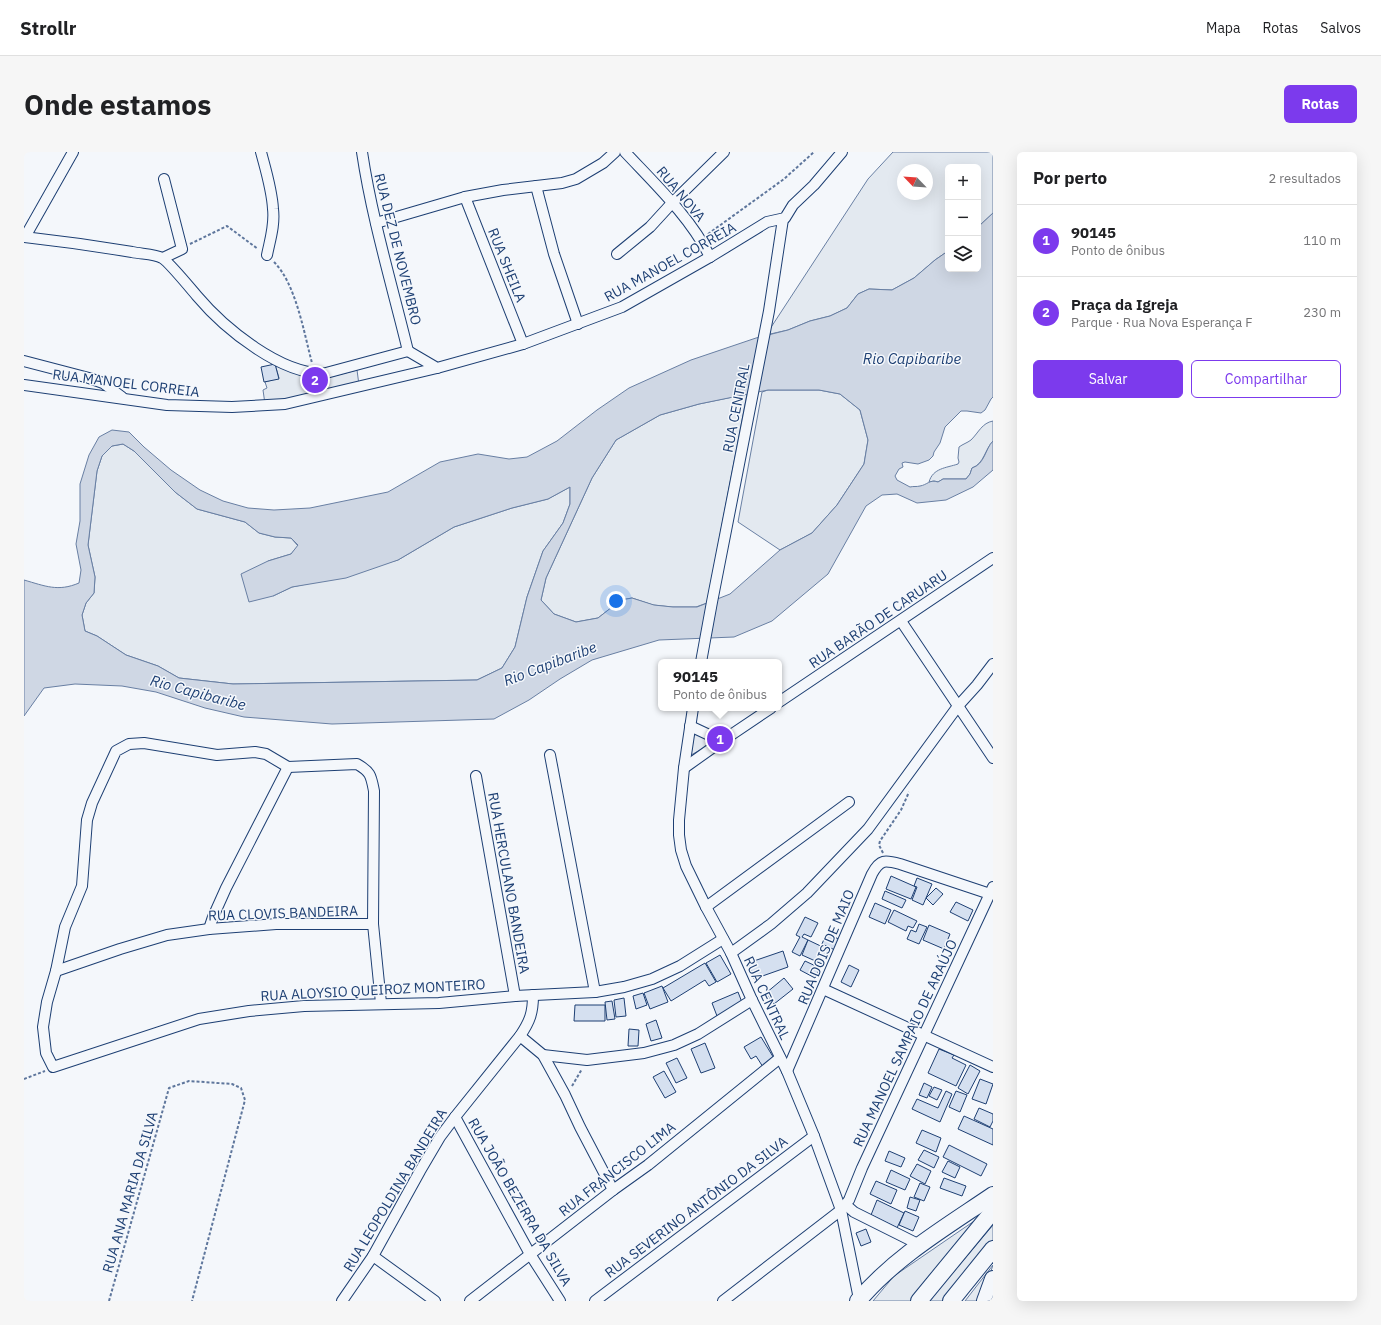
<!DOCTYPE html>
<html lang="pt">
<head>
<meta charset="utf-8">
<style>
	body { margin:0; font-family:"IBM Plex Sans",sans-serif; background:#f6f6f6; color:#202124 }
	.controls { position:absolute; right:12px; top:12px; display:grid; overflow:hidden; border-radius:6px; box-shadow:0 4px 16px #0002 }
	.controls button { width:36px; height:36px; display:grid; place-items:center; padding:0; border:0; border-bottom:1px solid #e0e0e0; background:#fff; color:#202124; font:20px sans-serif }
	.compass { position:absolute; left:873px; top:12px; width:36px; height:36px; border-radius:50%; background:#fff; box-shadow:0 4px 16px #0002; rotate:295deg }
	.you { position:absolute; left:592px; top:449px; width:14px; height:14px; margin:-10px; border:3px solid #fff; border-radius:50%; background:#1a73e8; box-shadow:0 0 0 6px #1a73e833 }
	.badge { display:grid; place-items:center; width:26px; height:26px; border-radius:50%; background:#7c3aed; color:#fff; font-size:13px; font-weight:700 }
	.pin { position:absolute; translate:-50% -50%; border:2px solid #fff; box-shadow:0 1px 4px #0006 }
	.popup { position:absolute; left:634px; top:507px; width:124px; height:52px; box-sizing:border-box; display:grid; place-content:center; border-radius:6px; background:#fff; filter:drop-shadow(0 1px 3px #0005); font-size:13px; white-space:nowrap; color:#757577 }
	.popup b { font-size:15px; color:#202124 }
	.popup::after { content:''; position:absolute; left:50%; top:100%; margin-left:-8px; border:8px solid transparent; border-top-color:#fff }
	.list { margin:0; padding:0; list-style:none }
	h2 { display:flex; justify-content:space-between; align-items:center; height:52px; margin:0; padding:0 16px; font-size:17px }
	h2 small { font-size:13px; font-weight:400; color:#757577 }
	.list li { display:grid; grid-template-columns:26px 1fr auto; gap:12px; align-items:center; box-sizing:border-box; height:72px; padding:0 16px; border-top:1px solid #e0e0e0 }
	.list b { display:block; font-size:15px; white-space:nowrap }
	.list p { margin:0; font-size:13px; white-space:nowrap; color:#757577 }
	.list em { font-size:13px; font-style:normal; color:#757577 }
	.actions { display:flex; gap:8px; padding:12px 16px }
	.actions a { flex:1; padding:9px 0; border:1px solid #7c3aed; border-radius:6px; text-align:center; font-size:14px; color:#7c3aed }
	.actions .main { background:#7c3aed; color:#fff }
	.icon { flex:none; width:22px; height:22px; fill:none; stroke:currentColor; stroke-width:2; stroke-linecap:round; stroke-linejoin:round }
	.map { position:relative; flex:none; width:969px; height:1149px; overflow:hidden; border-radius:6px }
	header { display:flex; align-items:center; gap:24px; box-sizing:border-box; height:56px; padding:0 20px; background:#fff; border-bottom:1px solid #e0e0e0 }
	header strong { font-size:19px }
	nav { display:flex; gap:22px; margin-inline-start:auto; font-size:14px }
	.intro { display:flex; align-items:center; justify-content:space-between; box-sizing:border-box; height:96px; padding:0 24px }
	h1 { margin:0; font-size:28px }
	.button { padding:10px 18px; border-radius:6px; background:#7c3aed; color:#fff; font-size:14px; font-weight:700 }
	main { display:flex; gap:24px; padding:0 24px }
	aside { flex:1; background:#fff; border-radius:6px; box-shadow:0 4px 16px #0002 }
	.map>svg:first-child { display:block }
	.green { fill:#e3e9f0; stroke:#687fa3; fill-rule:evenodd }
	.water { fill:#cfd7e4; stroke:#687fa3; fill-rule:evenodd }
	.building { fill:#d5e0f0; stroke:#1d3f73 }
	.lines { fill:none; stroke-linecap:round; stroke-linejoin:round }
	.minor-casing { stroke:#1d3f73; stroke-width:12 }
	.trunk-casing { stroke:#1d3f73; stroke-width:18 }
	.path { stroke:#5e769c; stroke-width:2; stroke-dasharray:3 2; stroke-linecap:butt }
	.minor { stroke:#f4f7fb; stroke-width:10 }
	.trunk { stroke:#f4f7fb; stroke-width:16 }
	.labels { text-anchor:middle; stroke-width:3; stroke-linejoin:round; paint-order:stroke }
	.street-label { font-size:14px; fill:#1d3f73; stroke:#f4f7fb }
	.water-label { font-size:15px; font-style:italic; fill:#1d3f73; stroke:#f4f7fb }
</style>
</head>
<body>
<header>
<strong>Strollr</strong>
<nav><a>Mapa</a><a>Rotas</a><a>Salvos</a></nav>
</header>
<div class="intro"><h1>Onde estamos</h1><a class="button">Rotas</a></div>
<main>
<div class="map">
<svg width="969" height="1149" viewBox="0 0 969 1149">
	<rect width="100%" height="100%" fill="#f4f7fb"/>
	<!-- green -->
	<g class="green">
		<path d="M869,0H969V61L954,75V15H924V99L911,108L890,126L868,138L845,137L834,142L823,156L806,164L786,169L764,178L742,183L844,27ZM879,18H903V42H879Z"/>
		<polygon points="246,204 310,224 333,218 335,233 241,252 239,238 243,236 241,230 255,226 251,212 248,213"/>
		<polygon points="744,238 795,238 816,242 836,258 844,288 840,312 813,353 788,381 756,398 714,370 738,240"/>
		<polygon points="723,242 683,451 672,455 648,455 629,453 608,446 597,448 574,466 552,470 530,462 517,448 522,426 568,326 592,288 636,263 675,252"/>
		<path d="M969,269V289C961,297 960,312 948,316L946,322L942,327H919L914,330L910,329L905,330C909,316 922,316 934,312L935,310L934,306L935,295C939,292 943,291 947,288C955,280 958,271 969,269Z"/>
		<polygon points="99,292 110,299 151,340 173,357 221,370 235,381 251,385 267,386 274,394 267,402 244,409 249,444 268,435 287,431 374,408 430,375 488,356 524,347 546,335 546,352 539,371 519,399 503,445 491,495 478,516 453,528 209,532 155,526 134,514 102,503 73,484 61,479 58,463 62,451 70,441 71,425 64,393 73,319 78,304 88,294"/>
		<polygon points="670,581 689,591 667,603"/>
		<polygon points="956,1065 888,1149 849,1149 870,1124"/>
		<polygon points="969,1073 969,1090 920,1149 905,1149"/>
		<polygon points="969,1113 957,1149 941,1149"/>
	</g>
	<!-- water -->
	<path class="water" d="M969,61V245L967,247L961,258L957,261L943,259H937L921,275L916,291L910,300L909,304L905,308L894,312L881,310L878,311L879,315L875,317L871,324L873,328L886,335C890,334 892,335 896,334C903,333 906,327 914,330L919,327H942L946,322L948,316C961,312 961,297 969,289V318L949,335L922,348L893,351L873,342L858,343L842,354L804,422L748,469L710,485L635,488L568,508L536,527L505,548L470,567L308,572L220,565L181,556L132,540L98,534L51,532L20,536L0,564V428C21,434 34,440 55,431L57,418L52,392L56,369V332L65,303L75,285L88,278L105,280L120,295L147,318L176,338L199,349L224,356L250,358L286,356L364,340L416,310L454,302L485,307L503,305L533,289L573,258L605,236L667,208L732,186L764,178L786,169L806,164L823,156L834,142L845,137L868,138L890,126L911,108L924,99V117H954V75ZM744,238H795L816,242L836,258L844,288L840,312L813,353L788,381L756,398L706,442L673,455H649L630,453L608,446L597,448L574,466L552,470L530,462L517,448L522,426L568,326L592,288L636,263L675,252ZM99,292L110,299L151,340L173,357L221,370L235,381L251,385L267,386L274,393L267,402L244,409L217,422L225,450L249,444L268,435L322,426L374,408L430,375L488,356L524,347L546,335V352L539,371L519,399L503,445L491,495L478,516L453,528L209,532L155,526L134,514L102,503L73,484L61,479L58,463L62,451L70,441L71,425L64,393L73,319L78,304L88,294Z"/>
	<!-- building -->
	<g class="building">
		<polygon points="251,212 255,227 240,230 237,215"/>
		<polygon points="867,724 892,735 887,747 862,737"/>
		<polygon points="893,726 908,732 899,753 888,748 893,735 890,734"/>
		<polygon points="912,736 919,742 909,753 902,746"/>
		<polygon points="861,739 882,748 878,756 858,747"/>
		<polygon points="932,750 949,758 944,769 926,760"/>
		<polygon points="851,751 867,758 861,772 845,765"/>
		<polygon points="870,758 893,769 889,776 884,774 882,779 864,770"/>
		<polygon points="781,765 794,771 787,785 780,782 778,785 784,788 776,804 768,800 776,785 772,783"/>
		<polygon points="895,772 903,775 895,792 883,787 887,778 892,780"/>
		<polygon points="905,773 926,782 920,797 899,788"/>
		<polygon points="802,782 815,787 811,798 798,792"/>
		<polygon points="784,788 805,798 798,812 778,803"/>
		<polygon points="759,799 764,815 730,827 724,811"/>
		<polygon points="696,803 707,822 693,830 682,811"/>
		<polygon points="781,809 796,816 791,826 776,818"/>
		<polygon points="681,811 692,830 685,834 681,828 647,849 639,836"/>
		<polygon points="825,813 835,818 827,835 817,830"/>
		<polygon points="760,826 769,837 750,852 742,841"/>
		<polygon points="638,834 644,850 626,857 620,841"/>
		<polygon points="714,840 719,853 693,864 688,851"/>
		<polygon points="619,841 623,853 612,857 609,844"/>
		<polygon points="600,846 602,864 592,865 590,848"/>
		<polygon points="588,849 591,867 583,868 581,850"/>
		<polygon points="551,853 581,853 581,869 550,869"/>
		<polygon points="632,868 638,886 627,889 622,872"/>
		<polygon points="605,877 615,878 614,894 604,894"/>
		<polygon points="737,885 751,908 739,915 732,904 727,907 720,895"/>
		<polygon points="681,891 691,916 677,921 667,897"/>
		<polygon points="915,897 930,903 928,906 942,913 932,934 904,921"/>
		<polygon points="653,906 663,926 652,931 642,911"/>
		<polygon points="946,913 956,919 944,942 934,936"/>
		<polygon points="640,919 652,940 641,946 629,925"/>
		<polygon points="956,927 969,932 962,952 948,947"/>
		<polygon points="900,931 908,935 903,946 895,943"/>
		<polygon points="910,935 918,938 913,948 905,944"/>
		<polygon points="922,939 928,942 916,970 888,957 893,947 914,956"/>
		<polygon points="932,939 943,943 936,960 925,955"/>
		<polygon points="955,956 969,962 969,969 966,975 950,967"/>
		<polygon points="940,964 969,977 969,993 934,977"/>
		<polygon points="898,978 917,986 912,1000 892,991"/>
		<polygon points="925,993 963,1012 957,1024 919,1005"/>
		<polygon points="900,998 915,1005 910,1016 894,1008"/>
		<polygon points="865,999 881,1006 877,1015 861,1009"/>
		<polygon points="924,1009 936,1015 931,1026 918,1020"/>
		<polygon points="893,1012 907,1019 901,1032 886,1024"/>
		<polygon points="867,1018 886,1027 881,1038 862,1030"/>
		<polygon points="920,1026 942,1034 938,1044 916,1036"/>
		<polygon points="852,1029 873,1038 867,1052 846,1042"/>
		<polygon points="896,1031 906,1035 900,1049 890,1045"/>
		<polygon points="886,1045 896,1048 892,1059 883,1056"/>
		<polygon points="853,1048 880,1061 873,1076 847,1063"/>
		<polygon points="881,1059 895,1065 889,1079 875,1073"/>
		<polygon points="842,1077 847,1090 837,1094 832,1081"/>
	</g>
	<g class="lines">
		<defs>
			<g id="minor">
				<path d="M237,0C242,19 248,38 249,57C251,73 246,88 243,103"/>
				<path d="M338,0C348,67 368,133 384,199"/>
				<path d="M601,0C631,32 667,66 686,105"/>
				<polyline points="512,34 530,102 554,172"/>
				<polyline points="441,45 499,192"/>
				<polyline points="352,71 441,45 479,38 538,31 552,27 579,11 591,0"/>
				<path d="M0,85C36,89 72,94 108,100C117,102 131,102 138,106C144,109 167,137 173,144C200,176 258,224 302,221L384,199"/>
				<polyline points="1,85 49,0"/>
				<polyline points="593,102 626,75 648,51 700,0"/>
				<polyline points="139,106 158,97 140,27"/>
				<polyline points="384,199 413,216 499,192 598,155 686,105 743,70 761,66 769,53 790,33 818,0"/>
				<polyline points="0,209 65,226 79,231 98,245"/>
				<polyline points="0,233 143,253 208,255 261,252 413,216"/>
				<polyline points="877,469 969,606"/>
				<polyline points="677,510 688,450 745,159 759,67"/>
				<polyline points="755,550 969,406"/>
				<polyline points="669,556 660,616 655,668 655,683 657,698 662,714 682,755 707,801 728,848 763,919 790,984 817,1058 835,1147"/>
				<polyline points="666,574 698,589"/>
				<polyline points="526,603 571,840"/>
				<polyline points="264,615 242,602 231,600 193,603 120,591 105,592 92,599 68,651 63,668 58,734 41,775 32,819 23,850 19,875 22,901 29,915 175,867 225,859 280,854 415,851 491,844 571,840 600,835 628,827 656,814 699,787"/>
				<path d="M264,615L333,612C347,620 347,624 350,639L349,772L357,851"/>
				<polyline points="660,616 698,589 747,556"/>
				<polyline points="452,624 491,844"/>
				<polyline points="682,755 825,650"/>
				<polyline points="185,777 189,765 202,736 264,615"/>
				<polyline points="707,801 747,772 783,741 844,677 934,554 953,533 969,512"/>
				<polyline points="32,819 96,797 143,783 185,777 252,772 349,772"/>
				<polyline points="799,837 969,915"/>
				<polyline points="496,884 519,903 541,943 556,975 589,1038"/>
				<polyline points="519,903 563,908 620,901 650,893 674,882 728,848"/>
				<path d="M763,919L848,722C856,707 861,708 876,712L966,742"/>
				<polyline points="431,965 506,1102 536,1149"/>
				<polyline points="822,1053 830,1060 896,1093"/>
				<polyline points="349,1104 411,1149"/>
				<path d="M318,1149L349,1104L396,1019L416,985L431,965L496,884C506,869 509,861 509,843"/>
				<polyline points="446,1149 589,1038 624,1013 756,906"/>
				<polyline points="571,1149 790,984"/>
				<polyline points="699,1149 817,1058 825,1048 838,1016 969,735"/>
			</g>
			<g id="trunk">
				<path d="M834,1149C871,1105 922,1075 969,1043"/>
				<polyline points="895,1149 969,1059"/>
				<polyline points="927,1149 969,1097"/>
				<polyline points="961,1149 969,1127"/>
			</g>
		</defs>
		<!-- minor casing -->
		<use href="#minor" class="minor-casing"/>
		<!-- trunk casing -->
		<use href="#trunk" class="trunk-casing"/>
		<!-- path -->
		<g class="path">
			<polyline points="684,82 760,27 790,0"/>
			<polyline points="166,92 203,74 234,97"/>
			<path d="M250,110C272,132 280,181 288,211"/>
			<polyline points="859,701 855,693 856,689 877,658 885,640"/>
			<polyline points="0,927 21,919"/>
			<polyline points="548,934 558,917"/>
			<polyline points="85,1149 145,936 165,929 208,932 217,936 221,948 168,1149"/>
		</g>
		<!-- minor -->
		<use href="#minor" class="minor"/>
		<!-- trunk -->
		<use href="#trunk" class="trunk"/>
	</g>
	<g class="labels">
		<!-- street labels -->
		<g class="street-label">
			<text transform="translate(657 42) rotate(50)" y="5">RUA NOVA</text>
			<text transform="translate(374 97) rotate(76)" y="5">RUA DEZ DE NOVEMBRO</text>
			<text transform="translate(646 110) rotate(-29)" y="5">RUA MANOEL CORREIA</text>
			<text transform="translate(483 113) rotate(68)" y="5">RUA SHEILA</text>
			<text transform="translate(102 231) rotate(7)" y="5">RUA MANOEL CORREIA</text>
			<text transform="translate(712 256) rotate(-79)" y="5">RUA CENTRAL</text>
			<text transform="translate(854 467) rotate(-34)" y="5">RUA BARÃO DE CARUARU</text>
			<text transform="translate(485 731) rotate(80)" y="5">RUA HERCULANO BANDEIRA</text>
			<text transform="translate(259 761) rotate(-2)" y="5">RUA CLOVIS BANDEIRA</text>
			<text transform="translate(802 795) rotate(-67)" y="5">RUA DOIS DE MAIO</text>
			<text transform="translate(349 838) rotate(-3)" y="5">RUA ALOYSIO QUEIROZ MONTEIRO</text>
			<text transform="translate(743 846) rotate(65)" y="5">RUA CENTRAL</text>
			<text transform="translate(881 891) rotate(-65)" y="5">RUA MANOEL SAMPAIO DE ARAÚJO</text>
			<text transform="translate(593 1017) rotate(-38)" y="5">RUA FRANCISCO LIMA</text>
			<text transform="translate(371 1038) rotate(-59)" y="5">RUA LEOPOLDINA BANDEIRA</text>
			<text transform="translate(106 1040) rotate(-74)" y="5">RUA ANA MARIA DA SILVA</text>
			<text transform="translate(496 1050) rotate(60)" y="5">RUA JOÃO BEZERRA DA SILVA</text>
			<text transform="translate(672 1055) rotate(-37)" y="5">RUA SEVERINO ANTÔNIO DA SILVA</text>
		</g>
		<!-- water labels -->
		<g class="water-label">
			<text x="888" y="212">Rio Capibaribe</text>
			<text transform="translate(526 512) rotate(-21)" y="5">Rio Capibaribe</text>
			<text transform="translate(174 541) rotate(15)" y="5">Rio Capibaribe</text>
		</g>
	</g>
</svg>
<div class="controls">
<button>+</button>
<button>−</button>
<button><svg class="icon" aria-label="layers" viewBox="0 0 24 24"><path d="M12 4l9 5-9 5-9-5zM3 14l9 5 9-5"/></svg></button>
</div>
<svg class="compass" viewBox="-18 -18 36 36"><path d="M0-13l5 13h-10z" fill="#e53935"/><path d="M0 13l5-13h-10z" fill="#757577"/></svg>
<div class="you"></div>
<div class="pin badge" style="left:696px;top:587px">1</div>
<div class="popup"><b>90145</b>Ponto de ônibus</div>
<div class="pin badge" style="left:291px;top:228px">2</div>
</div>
<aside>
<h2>Por perto<small>2 resultados</small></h2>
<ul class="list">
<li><span class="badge">1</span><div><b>90145</b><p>Ponto de ônibus</p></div><em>110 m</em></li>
<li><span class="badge">2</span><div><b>Praça da Igreja</b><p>Parque · Rua Nova Esperança F</p></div><em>230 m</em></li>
</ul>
<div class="actions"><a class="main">Salvar</a><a>Compartilhar</a></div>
</aside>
</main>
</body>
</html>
